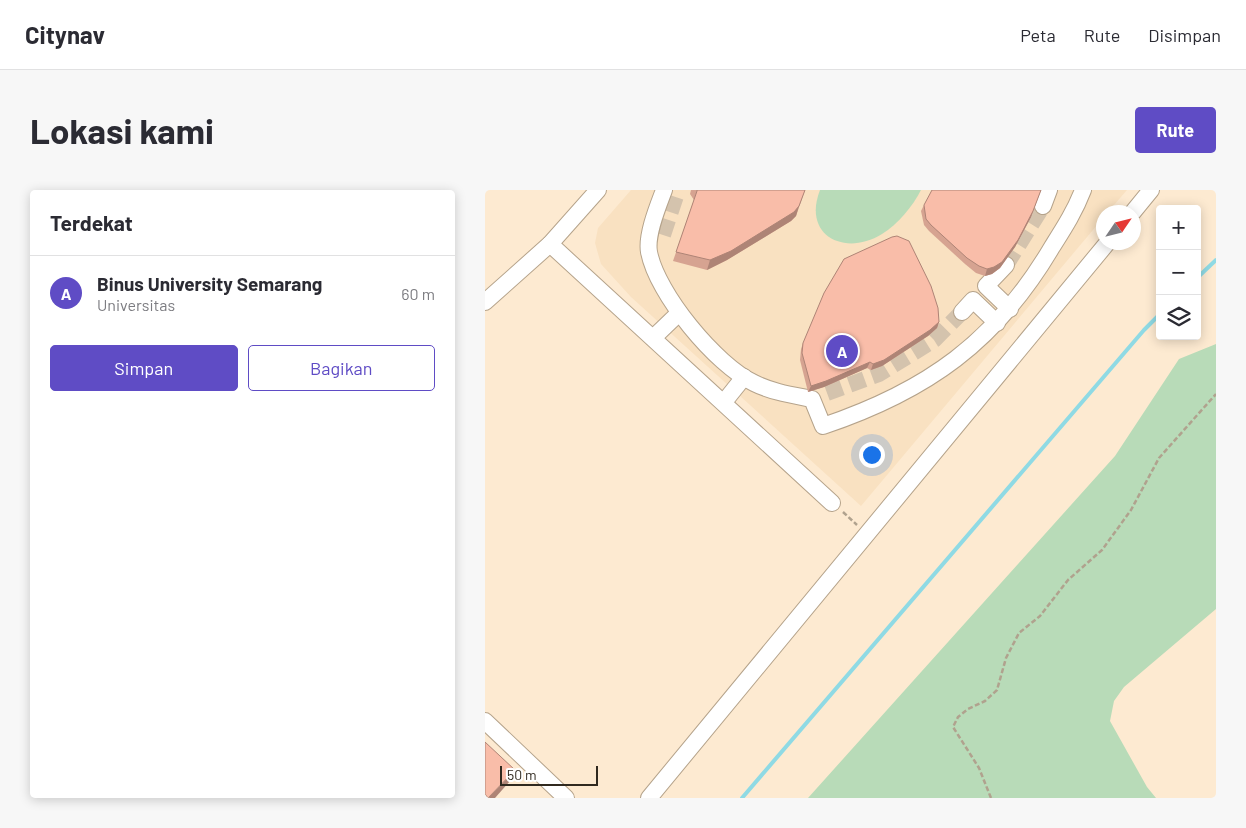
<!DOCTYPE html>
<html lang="id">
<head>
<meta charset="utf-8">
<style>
	body { margin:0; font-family:Barlow,sans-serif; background:#f7f7f7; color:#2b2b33 }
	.controls { position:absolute; right:15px; top:15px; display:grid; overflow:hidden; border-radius:5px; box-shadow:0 2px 12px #0003 }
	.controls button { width:45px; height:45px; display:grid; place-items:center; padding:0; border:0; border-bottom:1px solid #e1e1e2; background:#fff; color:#2b2b33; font:25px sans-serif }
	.compass { position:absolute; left:611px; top:15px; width:45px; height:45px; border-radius:50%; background:#fff; box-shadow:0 2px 12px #0003; rotate:55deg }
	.scale { position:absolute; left:15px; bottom:12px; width:98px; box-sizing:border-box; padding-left:5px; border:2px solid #30291f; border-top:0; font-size:14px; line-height:18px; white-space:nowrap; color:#30291f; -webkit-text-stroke:4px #fff; paint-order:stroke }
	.you { position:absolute; left:386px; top:264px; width:18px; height:18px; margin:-12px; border:4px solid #fff; border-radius:50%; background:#1a73e8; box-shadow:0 0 0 8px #1a73e833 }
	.badge { display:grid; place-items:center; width:32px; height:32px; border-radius:50%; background:#5f4cc5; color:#fff; font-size:16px; font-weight:700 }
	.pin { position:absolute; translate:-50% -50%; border:2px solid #fff; box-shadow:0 1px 5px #0006 }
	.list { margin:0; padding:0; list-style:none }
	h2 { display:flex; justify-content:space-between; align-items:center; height:65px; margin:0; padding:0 20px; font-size:21px }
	h2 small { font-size:16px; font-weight:400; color:#7c7c81 }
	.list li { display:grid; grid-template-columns:32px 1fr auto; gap:15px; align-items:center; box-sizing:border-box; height:75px; padding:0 20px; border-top:1px solid #e1e1e2 }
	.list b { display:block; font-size:19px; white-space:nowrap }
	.list p { margin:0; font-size:16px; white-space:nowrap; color:#7c7c81 }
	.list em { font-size:16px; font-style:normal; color:#7c7c81 }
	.actions { display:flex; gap:10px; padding:15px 20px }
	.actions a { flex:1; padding:11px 0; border:1px solid #5f4cc5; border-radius:5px; text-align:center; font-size:18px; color:#5f4cc5 }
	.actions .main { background:#5f4cc5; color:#fff }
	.icon { flex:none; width:28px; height:28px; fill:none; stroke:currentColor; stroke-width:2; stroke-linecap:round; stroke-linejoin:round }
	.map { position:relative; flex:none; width:731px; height:608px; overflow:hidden; border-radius:5px }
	header { display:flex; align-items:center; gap:30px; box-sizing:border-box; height:70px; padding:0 25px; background:#fff; border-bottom:1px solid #e1e1e2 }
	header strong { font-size:24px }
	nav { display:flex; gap:28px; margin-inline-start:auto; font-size:18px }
	.intro { display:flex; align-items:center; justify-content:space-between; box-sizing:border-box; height:120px; padding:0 30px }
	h1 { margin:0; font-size:35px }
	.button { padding:12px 22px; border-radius:5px; background:#5f4cc5; color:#fff; font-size:18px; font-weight:700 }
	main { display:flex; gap:30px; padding:0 30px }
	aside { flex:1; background:#fff; border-radius:5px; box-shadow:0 2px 12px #0003 }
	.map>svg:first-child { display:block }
	.built { fill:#f9e1c1 }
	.green { fill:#b8dbb8 }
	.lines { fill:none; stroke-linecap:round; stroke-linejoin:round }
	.stream { stroke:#8fdae4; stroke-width:4 }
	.minor-tunnel { stroke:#d4c3ad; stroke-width:16; stroke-dasharray:16 8; stroke-linecap:butt }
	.minor-casing { stroke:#b5a38b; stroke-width:18 }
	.path { stroke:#b0a28e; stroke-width:2.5; stroke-dasharray:5 2.5; stroke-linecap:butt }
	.minor { stroke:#fff; stroke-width:16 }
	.wall { fill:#d6a391 }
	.shaded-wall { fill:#ae8476 }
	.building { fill:#f9bda9; stroke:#ae8476 }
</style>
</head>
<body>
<header>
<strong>Citynav</strong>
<nav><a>Peta</a><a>Rute</a><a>Disimpan</a></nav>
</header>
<div class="intro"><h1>Lokasi kami</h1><a class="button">Rute</a></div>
<main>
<aside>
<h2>Terdekat<small></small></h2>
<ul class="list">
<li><span class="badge">A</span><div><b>Binus University Semarang</b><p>Universitas</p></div><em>60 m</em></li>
</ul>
<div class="actions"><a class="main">Simpan</a><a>Bagikan</a></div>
</aside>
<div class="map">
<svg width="731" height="608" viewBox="0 0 731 608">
	<rect width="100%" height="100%" fill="#fdead1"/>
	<!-- built -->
	<polygon class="built" points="146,0 642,0 623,22 618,22 618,28 376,316 146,107 116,74 110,53 113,38"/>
	<!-- green -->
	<g class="green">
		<path d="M335,0H436C428,16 413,34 397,44C360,67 317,46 335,0Z"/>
		<polygon points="731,154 731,419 639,497 629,511 625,531 662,597 671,608 323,608 630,266 694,169"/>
	</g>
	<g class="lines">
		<!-- stream -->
		<g class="stream">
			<polyline points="712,88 731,70"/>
			<polyline points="257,608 659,140 675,124"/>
		</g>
		<!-- minor-tunnel -->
		<g class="minor-tunnel">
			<polyline points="178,45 193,0"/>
			<polyline points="521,75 558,16"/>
			<polyline points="342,203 394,184 449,150 477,122"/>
		</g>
		<defs>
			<g id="minor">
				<path d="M179,0C173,16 161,45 164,62C172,104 231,175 269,193C287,202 307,205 327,209L338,236C442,201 511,152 567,57C579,38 590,21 598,0"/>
				<polyline points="558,16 564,0"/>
				<polyline points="648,22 666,0"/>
				<polyline points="65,54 347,313"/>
				<polyline points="521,75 501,96 525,119"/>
				<polyline points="0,112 65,54 113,0"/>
				<polyline points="477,122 488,110 512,133"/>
				<polyline points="168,148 194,123"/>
				<polyline points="239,212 259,187"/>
				<polyline points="0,531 81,608"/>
				<polyline points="164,608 623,52"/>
			</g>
		</defs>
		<!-- minor casing -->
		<use href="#minor" class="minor-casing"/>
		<!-- path -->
		<g class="path">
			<polyline points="358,322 372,335"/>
			<polyline points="506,608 494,578 468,537 473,527 483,519 500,511 512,500 521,468 534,443 555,426 583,390 617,360 646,320 674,268 731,204"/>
		</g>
		<!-- minor -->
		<use href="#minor" class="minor"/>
	</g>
	<!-- wall -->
	<g class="wall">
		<polygon points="206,0 320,0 311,26 306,31 242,70 222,80 188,71 209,10 205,4"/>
		<polygon points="556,0 546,27 530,57 515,78 507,84 500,86 491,83 480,74 444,41 439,35 436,21 439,15"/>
		<polygon points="454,132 452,138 443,146 397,176 386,180 382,178 339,197 323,202 315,170 316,159 318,153"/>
	</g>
	<!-- shaded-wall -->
	<g class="shaded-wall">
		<polygon points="314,16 311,26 306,31 242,70 222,80 225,70"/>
		<polygon points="548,21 546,27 530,57 515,78 507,84 500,86 502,79"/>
		<polygon points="454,132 452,138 443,146 397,176 386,180 388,174"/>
		<polygon points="385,172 382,178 339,197 323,202 326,196"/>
		<polygon points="30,580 25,591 10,608 3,608"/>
	</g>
	<!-- building -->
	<g class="building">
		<polygon points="212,0 320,0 314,16 309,22 246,61 225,70 191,62 212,1"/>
		<polygon points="447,0 556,0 548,21 533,50 517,72 509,77 502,79 494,76 482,68 446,35 441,29 439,15"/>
		<polygon points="412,46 424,51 446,96 453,118 454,132 445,140 399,170 388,174 385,172 341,191 326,196 317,163 318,153 339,103 359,69 407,47"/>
		<polygon points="0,552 30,580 3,608 0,604"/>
	</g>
</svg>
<div class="controls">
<button>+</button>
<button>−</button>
<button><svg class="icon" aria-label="layers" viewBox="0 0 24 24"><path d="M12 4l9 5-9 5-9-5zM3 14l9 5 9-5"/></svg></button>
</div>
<svg class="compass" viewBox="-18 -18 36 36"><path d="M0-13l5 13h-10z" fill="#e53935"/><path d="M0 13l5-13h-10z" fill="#7c7c81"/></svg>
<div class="scale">50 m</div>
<div class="you"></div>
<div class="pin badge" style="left:357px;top:161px">A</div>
</div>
</main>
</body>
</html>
